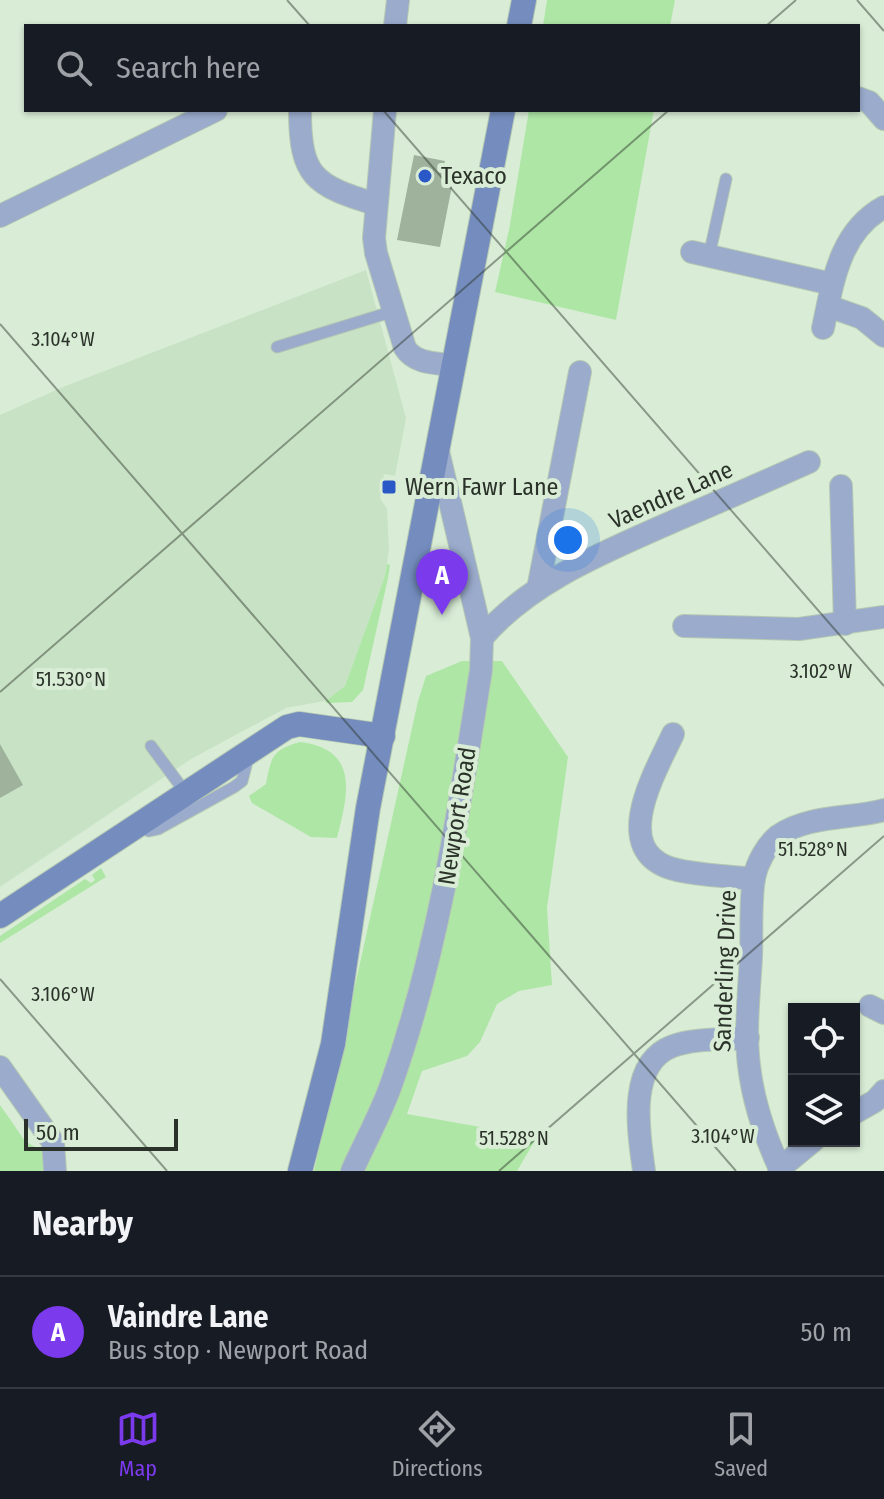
<!DOCTYPE html>
<html lang="en">
<head>
<meta charset="utf-8">
<style>
	body { margin:0; font-family:"Fira Sans Condensed",sans-serif; background:#20242c; color:#f1f3f6 }
	.controls { position:absolute; right:24px; bottom:24px; display:grid; overflow:hidden; border-radius:0px; box-shadow:0 2px 6px #0004 }
	.controls button { width:72px; height:72px; display:grid; place-items:center; padding:0; border:0; border-bottom:2px solid #363941; background:#171b24; color:#f1f3f6; font:40px sans-serif }
	.scale { position:absolute; left:24px; bottom:20px; width:154px; box-sizing:border-box; padding-left:8px; border:4px solid #2a3229; border-top:0; font-size:22px; line-height:28px; white-space:nowrap; color:#2a3229; -webkit-text-stroke:6px #d9edd6; paint-order:stroke }
	.you { position:absolute; left:568px; top:540px; width:28px; height:28px; margin:-20px; border:6px solid #fff; border-radius:50%; background:#1a73e8; box-shadow:0 0 0 12px #1a73e833 }
	.badge { display:grid; place-items:center; width:52px; height:52px; border-radius:50%; background:#7c3aed; color:#fff; font-size:26px; font-weight:700 }
	.pin { position:absolute; translate:-50% -66px; filter:drop-shadow(0 2px 4px #0008) }
	.pin::after { content:''; position:absolute; top:42px; width:28px; height:24px; background:inherit; clip-path:polygon(0 0,100% 0,50% 100%) }
	.list { margin:0; padding:0; list-style:none }
	h2 { display:flex; justify-content:space-between; align-items:center; height:104px; margin:0; padding:0 32px; font-size:34px }
	h2 small { font-size:26px; font-weight:400; color:#9ea1a6 }
	.list li { display:grid; grid-template-columns:52px 1fr auto; gap:24px; align-items:center; box-sizing:border-box; height:112px; padding:0 32px; border-top:2px solid #363941 }
	.list b { display:block; font-size:30px; white-space:nowrap }
	.list p { margin:0; font-size:26px; white-space:nowrap; color:#9ea1a6 }
	.list em { font-size:26px; font-style:normal; color:#9ea1a6 }
	.icon { flex:none; width:44px; height:44px; fill:none; stroke:currentColor; stroke-width:2; stroke-linecap:round; stroke-linejoin:round }
	.map { position:relative; flex:none; width:884px; height:1171px; overflow:hidden }
	.search { position:absolute; background:#171b24; box-shadow:0 2px 6px #0004; left:24px; right:24px; top:24px; height:88px; display:flex; align-items:center; gap:20px; box-sizing:border-box; padding:0 28px; border-radius:0px; color:#9ea1a6; font-size:30px }
	.sheet { height:216px; background:#171b24 }
	nav { display:flex; justify-content:space-around; align-items:center; box-sizing:border-box; height:112px; border-top:2px solid #363941; background:#171b24; font-size:22px; color:#9ea1a6 }
	nav a { display:grid; justify-items:center; gap:4px }
	nav .on { color:#7c3aed }
	.map>svg:first-child { display:block }
	.built { fill:#c8e2c5 }
	.green { fill:#aee6a6 }
	.building { fill:#9eb29c }
	.lines { fill:none; stroke-linecap:round; stroke-linejoin:round }
	.lane-casing { stroke:#b6c8b3; stroke-width:13 }
	.street-casing { stroke:#b6c8b3; stroke-width:24 }
	.secondary-casing { stroke:#b6c8b3; stroke-width:26 }
	.lane { stroke:#9aabcc; stroke-width:11 }
	.street { stroke:#9aabcc; stroke-width:22 }
	.secondary { stroke:#748dbe; stroke-width:24 }
	.ticks { fill:none; stroke:#2a3229; stroke-width:2; stroke-opacity:0.45 }
	.poi-dot { fill:#2a58c6; stroke:#d9edd6; stroke-width:3 }
	.labels { text-anchor:middle; stroke-width:8; stroke-linejoin:round; paint-order:stroke }
	.poi-label { font-size:24px; fill:#2a3229; stroke:#d9edd6; text-anchor:start }
	.street-label { font-size:24px; fill:#2a3229; stroke:#d9edd6 }
	.ticks-label { font-size:20px; text-anchor:middle; fill:#2a3229; stroke:#d9edd6; stroke-width:8; stroke-linejoin:round; paint-order:stroke }
</style>
</head>
<body>
<div class="map">
<svg width="884" height="1171" viewBox="0 0 884 1171">
	<rect width="100%" height="100%" fill="#d9edd6"/>
	<!-- built -->
	<polygon class="built" points="366,270 406,418 395,476 384,474 380,498 387,509 389,550 385,576 345,686 330,700 286,708 191,759 0,887 0,415 63,387"/>
	<!-- green -->
	<g class="green">
		<polygon points="547,0 675,0 670,26 543,26"/>
		<polygon points="529,110 654,110 616,320 495,292 509,230"/>
		<polygon points="387,564 390,565 388,578 363,690 352,702 327,703 325,702 345,686 385,576"/>
		<polygon points="462,661 502,661 568,757 547,908 552,985 519,991 497,1004 480,1042 467,1056 422,1071 407,1114 537,1137 517,1171 314,1171 418,701 426,676"/>
		<path d="M300,742C360,749 348,795 337,838L311,837L252,803L249,796L266,784C271,757 272,750 300,742Z"/>
		<polygon points="101,868 106,877 0,943 0,936 85,879 91,883 95,880 92,875"/>
		<polygon points="0,1105 25,1141 43,1152 47,1171 0,1171"/>
	</g>
	<!-- building -->
	<g class="building">
		<polygon points="414,155 445,161 441,183 452,186 440,247 397,240"/>
		<polygon points="0,744 23,785 0,798"/>
	</g>
	<g class="lines">
		<defs>
			<g id="lane">
				<polyline points="709,256 726,179"/>
				<polyline points="277,347 394,311"/>
				<polyline points="151,746 185,792"/>
				<polyline points="141,827 149,831 158,829 234,787 242,781 249,754"/>
			</g>
			<g id="street">
				<polyline points="395,26 398,0"/>
				<polyline points="858,98 869,102 884,119"/>
				<path d="M300,110C300,177 314,185 375,204"/>
				<path d="M385,110L374,238L376,253L405,348C415,364 436,363 453,365"/>
				<polyline points="0,216 216,110"/>
				<polyline points="692,252 832,284"/>
				<polyline points="828,306 862,318 884,336"/>
				<path d="M823,328C833,282 839,232 884,207"/>
				<polyline points="841,486 845,624"/>
				<polyline points="538,589 580,372"/>
				<polyline points="684,626 799,629 884,617"/>
				<path d="M482,638C530,581 607,551 674,521C719,502 764,482 809,462"/>
				<path d="M673,734C657,769 611,845 667,867C688,875 730,876 754,879"/>
				<polyline points="870,1006 884,1013"/>
				<polyline points="0,1067 53,1142 55,1171"/>
				<polyline points="854,1113 875,1101 884,1091"/>
				<polyline points="779,1169 813,1141"/>
				<path d="M352,1171C365,1142 382,1112 392,1082C439,948 459,809 481,670L482,638L438,451"/>
				<path d="M644,1171C639,1134 626,1063 673,1046C695,1038 724,1040 748,1038"/>
				<path d="M781,1171C766,1139 755,1108 750,1073C744,1035 749,995 751,957C752,931 750,903 754,878C757,863 766,846 778,836C807,815 851,819 884,810"/>
			</g>
			<g id="secondary">
				<polyline points="519,26 524,0"/>
				<polyline points="0,916 287,727 299,724 383,736"/>
				<polyline points="300,1171 333,1044 368,808 503,110"/>
			</g>
		</defs>
		<!-- lane casing -->
		<use href="#lane" class="lane-casing"/>
		<!-- street casing -->
		<use href="#street" class="street-casing"/>
		<!-- secondary casing -->
		<use href="#secondary" class="secondary-casing"/>
		<!-- lane -->
		<use href="#lane" class="lane"/>
		<!-- street -->
		<use href="#street" class="street"/>
		<!-- secondary -->
		<use href="#secondary" class="secondary"/>
	</g>
	<!-- ticks -->
	<path class="ticks" d="M287,0L310,26M857,0L884,31M766,26L796,0M383,110L884,686M0,324L736,1171M0,692L669,110M0,979L167,1171M499,1171L884,836"/>
	<!-- markers -->
	<g class="poi-dot">
		<circle cx="425" cy="176" r="8"/>
		<rect x="381" y="479" width="16" height="16" rx="4"/>
	</g>
	<g class="labels">
		<!-- poi labels -->
		<g class="poi-label">
			<text x="441" y="184">Texaco</text>
			<text x="405" y="495">Wern Fawr Lane</text>
		</g>
		<!-- street labels -->
		<g class="street-label">
			<text transform="translate(671 495) rotate(-24)" y="8">Vaendre Lane</text>
			<text transform="translate(457 816) rotate(-81)" y="8">Newport Road</text>
			<text transform="translate(725 971) rotate(-88)" y="8">Sanderling Drive</text>
		</g>
	</g>
	<g class="ticks-label">
		<text x="63" y="346">3.104°W</text>
		<text x="821" y="678">3.102°W</text>
		<text x="71" y="686">51.530°N</text>
		<text x="813" y="856">51.528°N</text>
		<text x="63" y="1001">3.106°W</text>
		<text x="723" y="1143">3.104°W</text>
		<text x="514" y="1145">51.528°N</text>
	</g>
</svg>
<div class="controls">
<button><svg class="icon" aria-label="locate" viewBox="0 0 24 24"><circle cx="12" cy="12" r="6"/><path d="M12 2v4M12 18v4M2 12h4M18 12h4"/></svg></button>
<button><svg class="icon" aria-label="layers" viewBox="0 0 24 24"><path d="M12 4l9 5-9 5-9-5zM3 14l9 5 9-5"/></svg></button>
</div>
<div class="scale">50 m</div>
<div class="you"></div>
<div class="pin badge" style="left:442px;top:615px">A</div>
<div class="search"><svg class="icon" aria-label="search" viewBox="0 0 24 24"><circle cx="10" cy="10" r="6"/><path d="M15 15l6 6"/></svg>Search here</div>
</div>
<section class="sheet">
<h2>Nearby<small></small></h2>
<ul class="list">
<li><span class="badge">A</span><div><b>Vaindre Lane</b><p>Bus stop · Newport Road</p></div><em>50 m</em></li>
</ul>
</section>
<nav>
<a class="on"><svg class="icon" aria-label="map" viewBox="0 0 24 24"><path d="M3 6l6-2 6 2 6-2v14l-6 2-6-2-6 2zM9 4v14M15 6v14"/></svg>Map</a>
<a><svg class="icon" aria-label="directions" viewBox="0 0 24 24"><path d="M12 3l9 9-9 9-9-9zM9 14v-3h6M13 9l2 2-2 2"/></svg>Directions</a>
<a><svg class="icon" aria-label="saved" viewBox="0 0 24 24"><path d="M7 4h10v16l-5-4-5 4z"/></svg>Saved</a>
</nav>
</body>
</html>
